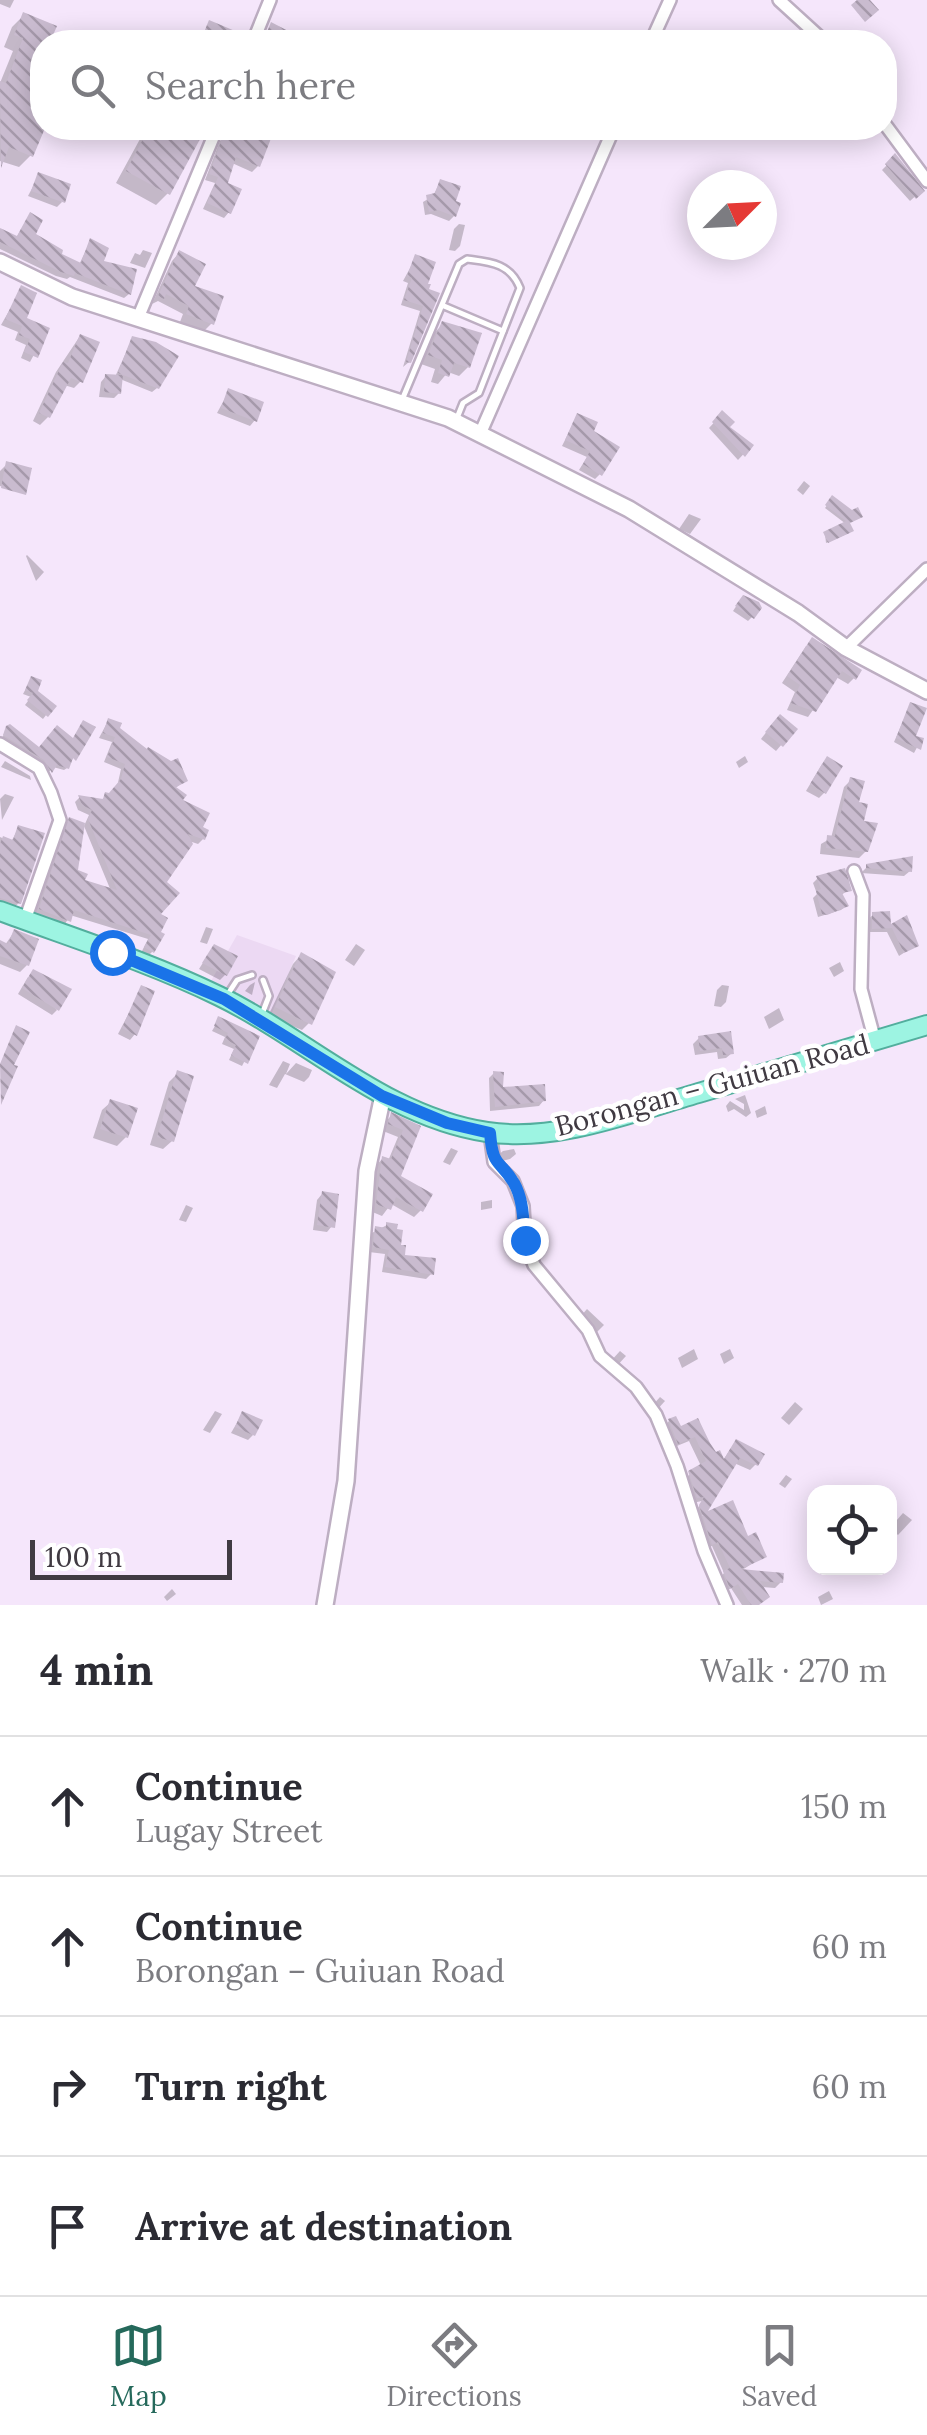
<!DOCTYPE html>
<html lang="en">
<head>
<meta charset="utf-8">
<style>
	body { margin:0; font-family:Lora,serif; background:#f7f7f7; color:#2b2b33 }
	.controls { position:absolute; right:30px; bottom:30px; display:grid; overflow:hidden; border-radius:20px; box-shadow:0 5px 25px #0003 }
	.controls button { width:90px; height:90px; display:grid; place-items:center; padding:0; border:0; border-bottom:2px solid #e1e1e2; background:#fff; color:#2b2b33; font:50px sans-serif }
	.compass { position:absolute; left:687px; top:170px; width:90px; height:90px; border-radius:50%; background:#fff; box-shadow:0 5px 25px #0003; rotate:66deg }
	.scale { position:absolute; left:30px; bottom:25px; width:202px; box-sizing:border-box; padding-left:10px; border:5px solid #403a42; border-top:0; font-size:28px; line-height:35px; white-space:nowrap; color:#403a42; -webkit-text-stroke:8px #fff; paint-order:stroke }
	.stop { position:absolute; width:30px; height:30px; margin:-22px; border:8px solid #1a73e8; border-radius:50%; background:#fff }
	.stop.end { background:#1a73e8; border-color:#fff; box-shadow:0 2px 10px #0008 }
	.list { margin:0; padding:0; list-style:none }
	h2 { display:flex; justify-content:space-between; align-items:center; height:130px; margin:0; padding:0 40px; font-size:42px }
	h2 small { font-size:32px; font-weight:400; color:#7c7c81 }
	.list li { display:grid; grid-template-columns:65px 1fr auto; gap:30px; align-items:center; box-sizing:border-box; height:140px; padding:0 40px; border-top:2px solid #e1e1e2 }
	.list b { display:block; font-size:38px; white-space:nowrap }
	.list p { margin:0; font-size:32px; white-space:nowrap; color:#7c7c81 }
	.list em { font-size:32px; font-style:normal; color:#7c7c81 }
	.icon { flex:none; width:55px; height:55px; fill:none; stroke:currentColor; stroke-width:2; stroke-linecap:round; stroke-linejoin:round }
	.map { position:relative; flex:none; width:927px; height:1605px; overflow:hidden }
	.search { position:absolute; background:#fff; box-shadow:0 5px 25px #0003; left:30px; right:30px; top:30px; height:110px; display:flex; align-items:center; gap:25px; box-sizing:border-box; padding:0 35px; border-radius:40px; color:#7c7c81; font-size:38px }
	.sheet { height:690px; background:#fff }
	nav { display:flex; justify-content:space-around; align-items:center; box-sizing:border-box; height:140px; border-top:2px solid #e1e1e2; background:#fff; font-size:28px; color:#7c7c81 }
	nav a { display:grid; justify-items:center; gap:5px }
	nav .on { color:#25695b }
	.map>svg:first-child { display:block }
	.built { fill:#ecd9f3 }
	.shadow { fill:#0003 }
	.building { fill:url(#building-back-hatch) }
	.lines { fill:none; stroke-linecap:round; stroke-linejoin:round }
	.lane-casing { stroke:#bdaec2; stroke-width:10 }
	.street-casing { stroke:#bdaec2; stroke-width:16 }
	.secondary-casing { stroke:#bdaec2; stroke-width:20 }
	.primary-casing { stroke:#52ae9d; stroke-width:22 }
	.lane { stroke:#fff; stroke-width:5 }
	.street { stroke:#fff; stroke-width:11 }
	.secondary { stroke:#fff; stroke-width:15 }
	.primary { stroke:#9df4e2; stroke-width:18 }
	.route { stroke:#1a73e8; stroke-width:12 }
	.labels { text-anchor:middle; stroke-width:9; stroke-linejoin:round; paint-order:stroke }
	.street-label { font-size:28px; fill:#403a42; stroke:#fff }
</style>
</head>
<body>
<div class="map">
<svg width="927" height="1605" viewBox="0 0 927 1605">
	<defs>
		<pattern id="building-back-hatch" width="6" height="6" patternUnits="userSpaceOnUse" patternTransform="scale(2.5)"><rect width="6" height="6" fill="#c9bbcf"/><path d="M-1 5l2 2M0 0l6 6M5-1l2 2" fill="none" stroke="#a599aa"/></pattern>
	</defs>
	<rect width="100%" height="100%" fill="#f5e6fb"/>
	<!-- built -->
	<polygon class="built" points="237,935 296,956 271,1015 211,981"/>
	<!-- shadow -->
	<g class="shadow">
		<polygon points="0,0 14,0 10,8 0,4"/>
		<polygon points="24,15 54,27 48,42 42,42 42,56 28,93 42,99 42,127 31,155 19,167 0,161 0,83 13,51 4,47 12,27"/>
		<polygon points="131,128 202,130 168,193 156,205 116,183 140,139 128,132"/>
		<polygon points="232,128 273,128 258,166 252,172 232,163 225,185 229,212 224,218 203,209 215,183 205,180 220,141 228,136"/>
		<polygon points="895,157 921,191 910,201 882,170"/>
		<polygon points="39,175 62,202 57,207 28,196"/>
		<polygon points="440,182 453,203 454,216 449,221 431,214 425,215 423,202 433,196"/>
		<polygon points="30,215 33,234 58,255 79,265 90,241 101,263 129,294 124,298 70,277 67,279 56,276 0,249 0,231 16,238"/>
		<polygon points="459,224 465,225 460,246 455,251 449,250 454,229"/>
		<polygon points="143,250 152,253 145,268 130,263 135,253 140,255"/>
		<polygon points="179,253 192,287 212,323 204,331 180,322 183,314 158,301 152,304 172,261"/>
		<polygon points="416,257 426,290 437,294 409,362 403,367 420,311 401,305 408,283 403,281"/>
		<polygon points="22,288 23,320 47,330 30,362 21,358 26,345 15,340 18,332 1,325"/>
		<polygon points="443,324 468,367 459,376 448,372 438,384 431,382 435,369 421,364 434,333"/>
		<polygon points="80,336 82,380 74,388 64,385 48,417 40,425 33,421 56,372"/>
		<polygon points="132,339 157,388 152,392 120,379 119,393 114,398 99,397 101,382 106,376 115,377"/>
		<polygon points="229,391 255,420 250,426 217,413"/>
		<polygon points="722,414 726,427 751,446 738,460 709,428"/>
		<polygon points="577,416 591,432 600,474 595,479 579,470 587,457 562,446"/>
		<polygon points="7,464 17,492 0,486 0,471"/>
		<polygon points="804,481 810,486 803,495 797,490"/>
		<polygon points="832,499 852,513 847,524 849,533 826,543 825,534 846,524 825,508"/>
		<polygon points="689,514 701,519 690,534 679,529"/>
		<polygon points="27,555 44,572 36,581 26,556"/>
		<polygon points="739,602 752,617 748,621 733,611"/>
		<polygon points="806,646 854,678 848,684 836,677 808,717 787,710 795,692 782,683"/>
		<polygon points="31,679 35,691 53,706 43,719 25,705 31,697 23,694"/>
		<polygon points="910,705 913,738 921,740 914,753 894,742"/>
		<polygon points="108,721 185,781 174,789 200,829 203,839 198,844 192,842 164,882 152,952 148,956 141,953 148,939 70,915 64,926 35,914 65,825 69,820 75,871 82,882 111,891 84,826 89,815 78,810 75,802 79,798 100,801 117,787 121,769 104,762 112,742 99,738"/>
		<polygon points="774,722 795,729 776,751 761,739"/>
		<polygon points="7,728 39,750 73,740 92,728 67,768 64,770 53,767 48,773 42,762 2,738"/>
		<polygon points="745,756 748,762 739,768 736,762"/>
		<polygon points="5,761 30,776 31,780 1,767"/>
		<polygon points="822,764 824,793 819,798 806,791"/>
		<polygon points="851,780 866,851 859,858 820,854 821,844 831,838 844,787"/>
		<polygon points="5,794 14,797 2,820 0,799"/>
		<polygon points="19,827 19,903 14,907 0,904 0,837 11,842"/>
		<polygon points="867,867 910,871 904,876 861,873"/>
		<polygon points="817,879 849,890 841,895 846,906 841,910 818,917 813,898 817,894 813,883"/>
		<polygon points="873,915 889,928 906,919 916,945 899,956 887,932 868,932 868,919"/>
		<polygon points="206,927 213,929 207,944 200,942"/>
		<polygon points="14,932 27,965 20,972 0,964 0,942 5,945"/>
		<polygon points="356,944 365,950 354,966 345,960"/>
		<polygon points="209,953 225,975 220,980 199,969"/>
		<polygon points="301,955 311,1021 302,1030 268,1016 293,964"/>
		<polygon points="840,962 844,971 834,977 829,968"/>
		<polygon points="28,977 57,1010 52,1015 18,994"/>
		<polygon points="255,982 252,995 245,991 250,985"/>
		<polygon points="722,985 729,986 726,1002 721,1007 714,1006 717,990"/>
		<polygon points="142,988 135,1034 130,1040 118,1034"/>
		<polygon points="779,1008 784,1020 769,1029 764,1017"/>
		<polygon points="219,1019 257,1037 242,1066 229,1060 234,1049 222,1044 225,1037 212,1031"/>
		<polygon points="729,1034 732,1053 726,1058 718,1059 717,1052 695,1055 693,1044 699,1038"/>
		<polygon points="283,1061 290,1064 286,1074 296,1063 312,1070 309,1077 304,1082 285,1074 277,1088 269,1085"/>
		<polygon points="178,1073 172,1141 163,1149 150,1145 169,1082"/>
		<polygon points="494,1073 500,1090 544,1100 539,1106 490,1111 489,1078"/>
		<polygon points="745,1095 751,1113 746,1117 734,1109 728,1112 726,1106 730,1101 744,1110 744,1104 735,1099"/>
		<polygon points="111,1102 126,1137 117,1146 93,1138 102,1110"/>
		<polygon points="765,1106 767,1114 757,1118 755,1111"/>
		<polygon points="391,1116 418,1128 398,1178 421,1210 414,1217 391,1204 382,1216 370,1211 376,1166 382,1159 388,1161 398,1137 383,1131 385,1122"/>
		<polygon points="451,1148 458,1151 450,1165 443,1162"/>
		<polygon points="514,1149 516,1154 510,1159 498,1162 497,1156 503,1151"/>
		<polygon points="322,1194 332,1226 327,1232 313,1230 317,1200"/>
		<polygon points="492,1200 492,1208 481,1210 481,1202"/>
		<polygon points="186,1205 193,1208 186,1222 179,1220"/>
		<polygon points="387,1225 394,1231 402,1257 432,1273 426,1279 382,1272 385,1254 369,1252 370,1234"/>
		<polygon points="587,1309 604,1325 593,1336 580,1317"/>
		<polygon points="694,1349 698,1359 682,1368 678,1358"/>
		<polygon points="730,1349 734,1358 724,1364 720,1354"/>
		<polygon points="620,1351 626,1356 616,1367 610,1362"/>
		<polygon points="660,1397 665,1401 656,1411 652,1406"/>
		<polygon points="795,1402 803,1409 789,1425 781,1418"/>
		<polygon points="215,1411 222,1414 210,1433 203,1430"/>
		<polygon points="242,1414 253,1435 248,1440 231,1433"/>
		<polygon points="669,1421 680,1430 697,1422 707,1444 722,1462 731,1448 756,1464 750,1470 734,1463 702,1516 731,1504 747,1540 764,1556 739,1572 781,1582 775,1588 761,1587 758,1605 742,1605 731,1588 724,1593 719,1579 724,1573 712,1546 706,1548 695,1513 702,1501 692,1503 684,1479 701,1466 689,1441 672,1448 664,1427"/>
		<polygon points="786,1475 792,1479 785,1488 779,1484"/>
		<polygon points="903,1513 912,1520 898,1535 890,1528"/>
		<polygon points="172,1589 176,1594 167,1601 164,1597"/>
		<polygon points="829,1591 833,1599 821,1605 818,1597"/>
	</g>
	<!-- building -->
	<g class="building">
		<polygon points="857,0 870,0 879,10 865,22 851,5"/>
		<polygon points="23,12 57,26 50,42 42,42 42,63 31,92 42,96 45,128 33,157 9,147 1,168 0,81 6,83 23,38 14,35"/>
		<polygon points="209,20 235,31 230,42 200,42"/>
		<polygon points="271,22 290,32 312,42 263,42"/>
		<polygon points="149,128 206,128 170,195 126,171"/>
		<polygon points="226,128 275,128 260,167 236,157 228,183 242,189 231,214 207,203 218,177 209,174"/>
		<polygon points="895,153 925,191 916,199 885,164"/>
		<polygon points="38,172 71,184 65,203 31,191"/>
		<polygon points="440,179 461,186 456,201 461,203 456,217 438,210 429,212 426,195 435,193"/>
		<polygon points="30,212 43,220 36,234 63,250 62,254 81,263 90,238 109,248 104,261 137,269 131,295 75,273 74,276 61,272 0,242 0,228 17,236"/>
		<polygon points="179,250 206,264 195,286 224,296 214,325 186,314 189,306 166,294 164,299 158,296"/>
		<polygon points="415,254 436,262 428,284 431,284 429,289 440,293 411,363 406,362 423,306 404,300 412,278 407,276"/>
		<polygon points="21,285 37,293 27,318 50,328 38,358 24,352 30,339 19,335 22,326 5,319"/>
		<polygon points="442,321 482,333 470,368 454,363 449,377 438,373 442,360 428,355"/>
		<polygon points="80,334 100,342 83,383 71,378 50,418 39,413 63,362 68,363"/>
		<polygon points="132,336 156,342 179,356 159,389 118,373"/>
		<polygon points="105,374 123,375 121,394 104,392"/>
		<polygon points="228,388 264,402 257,422 221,408"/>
		<polygon points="722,410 735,422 730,427 754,445 745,457 712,422"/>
		<polygon points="577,413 598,422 594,431 620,447 602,476 583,464 590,451 565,440"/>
		<polygon points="6,461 32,468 26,495 1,488"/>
		<polygon points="832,495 852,510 858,507 863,517 850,523 854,531 828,543 823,532 846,521 825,505"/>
		<polygon points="743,595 759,602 762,608 754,619 735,606"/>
		<polygon points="812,637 862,670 856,680 842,671 816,712 791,703 800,685 787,676"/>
		<polygon points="31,676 42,680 38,691 57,706 48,717 27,700 33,693 25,690"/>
		<polygon points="910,702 927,708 916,736 924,738 921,750 896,738"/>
		<polygon points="780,714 798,729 783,747 765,732"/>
		<polygon points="108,718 122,723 120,728 147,749 148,747 171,761 178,758 188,781 176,787 187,795 183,800 210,813 203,827 209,830 205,840 188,834 193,844 167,882 180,893 161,914 168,918 161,932 165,934 154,953 144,947 151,935 74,910 71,922 39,909 69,817 85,823 78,870 88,874 85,880 117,890 88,819 92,810 82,805 78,795 103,799 105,792 109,793 121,779 125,764 107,757 115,737 103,733"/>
		<polygon points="83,720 96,727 76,761 73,758 69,769 57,765 52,773 44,760 3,735 6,726 10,724 39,747 57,725 73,738"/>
		<polygon points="827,756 843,766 826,794 810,784"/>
		<polygon points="850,777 865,781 859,802 868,804 864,821 878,823 868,852 826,848 827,835 835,836"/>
		<polygon points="18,825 45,833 21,904 0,898 0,844 3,836 13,840"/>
		<polygon points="913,856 912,872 866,868 866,864"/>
		<polygon points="845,868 852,891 842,893 849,906 827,915 822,914 816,891 821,889 816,876"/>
		<polygon points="890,911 891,924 907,915 919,946 904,953 892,928 872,929 872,912"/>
		<polygon points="14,929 39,939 29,966 0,956 0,940 8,944"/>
		<polygon points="214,944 238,956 227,976 202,963"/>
		<polygon points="301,952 336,972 312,1025 275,1007"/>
		<polygon points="33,969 72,989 59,1011 22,988"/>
		<polygon points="141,985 155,991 137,1036 122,1028"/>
		<polygon points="218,1016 260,1036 248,1064 231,1055 236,1045 225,1039 228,1033 214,1026"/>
		<polygon points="16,1025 30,1032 14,1065 18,1066 1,1105 0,1064"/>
		<polygon points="731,1031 734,1054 723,1055 722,1048 700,1051 698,1036"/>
		<polygon points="177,1070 194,1076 174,1142 157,1137"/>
		<polygon points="493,1071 504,1072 503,1087 545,1084 546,1101 495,1107"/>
		<polygon points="110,1099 138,1108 128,1138 100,1129"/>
		<polygon points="391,1112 421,1126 401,1176 433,1194 423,1212 396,1197 391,1210 376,1204 382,1156 391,1159 403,1130 388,1124"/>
		<polygon points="322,1191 339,1194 335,1228 317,1225"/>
		<polygon points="386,1222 398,1224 397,1229 403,1230 401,1245 406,1245 405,1255 436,1258 434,1275 385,1267 389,1250 373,1247 375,1226 386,1228"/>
		<polygon points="242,1411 263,1420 255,1436 235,1427"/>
		<polygon points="676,1416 681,1426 698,1418 710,1443 716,1452 720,1450 724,1459 736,1439 765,1454 758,1466 740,1458 708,1511 733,1500 748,1536 756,1532 767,1557 741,1569 784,1573 783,1583 760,1581 770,1597 759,1605 751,1605 738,1584 730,1589 723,1571 730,1568 718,1542 712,1545 699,1505 704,1497 697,1498 688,1471 706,1461 695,1437 678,1444 668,1419"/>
	</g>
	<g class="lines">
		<defs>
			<g id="lane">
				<polyline points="444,306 503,331"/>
				<path d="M402,400L459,264L467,259C490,262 510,263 520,288L479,393L463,403L457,418"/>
				<polyline points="226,997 237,980 252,975"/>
				<polyline points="262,1014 269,996 263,980"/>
			</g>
			<g id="street">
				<polyline points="779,0 825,42"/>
				<polyline points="253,42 270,0"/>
				<polyline points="651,42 670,0"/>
				<polyline points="884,123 927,181"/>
				<polyline points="138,318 217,128"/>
				<polyline points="480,434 614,128"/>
				<polyline points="846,648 927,569"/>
				<polyline points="0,744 39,768 51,793 60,820 25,920"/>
				<polyline points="854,871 863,895 861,989 875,1041"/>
				<polyline points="490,1133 494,1162 513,1181 523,1206 525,1241 534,1265 588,1330 600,1356 636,1387 656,1415 677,1466 704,1551 727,1605"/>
			</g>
			<g id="secondary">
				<polyline points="0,262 72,297 448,418 629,509 798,613 846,648 927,691"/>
				<polyline points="325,1605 346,1481 367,1171 383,1095"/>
			</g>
			<path id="primary" d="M0,911C73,938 149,962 219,996C309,1040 386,1117 487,1132C558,1143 635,1111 702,1092C777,1069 852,1047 927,1025"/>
		</defs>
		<!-- lane casing -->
		<use href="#lane" class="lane-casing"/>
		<!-- street casing -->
		<use href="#street" class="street-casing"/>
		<!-- secondary casing -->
		<use href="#secondary" class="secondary-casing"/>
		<!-- primary casing -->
		<use href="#primary" class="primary-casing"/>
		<!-- lane -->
		<use href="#lane" class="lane"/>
		<!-- street -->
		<use href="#street" class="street"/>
		<!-- secondary -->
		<use href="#secondary" class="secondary"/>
		<!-- primary -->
		<use href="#primary" class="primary"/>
	</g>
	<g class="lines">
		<!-- route -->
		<path class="route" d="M112,952L224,999L382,1096L447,1123L490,1133C493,1169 499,1158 514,1183C524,1201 523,1221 525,1240"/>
	</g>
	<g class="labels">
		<!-- street labels -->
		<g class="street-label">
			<text transform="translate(712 1085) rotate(-15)" y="10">Borongan – Guiuan Road</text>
		</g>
	</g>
</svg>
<div class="controls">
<button><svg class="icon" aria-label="locate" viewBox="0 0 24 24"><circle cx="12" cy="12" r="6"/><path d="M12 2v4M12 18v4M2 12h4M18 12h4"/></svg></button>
</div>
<svg class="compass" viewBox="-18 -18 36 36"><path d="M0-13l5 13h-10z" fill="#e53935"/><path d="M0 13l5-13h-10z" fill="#7c7c81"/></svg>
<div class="scale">100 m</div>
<div class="stop" style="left:112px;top:952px"></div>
<div class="stop end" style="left:525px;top:1240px"></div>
<div class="search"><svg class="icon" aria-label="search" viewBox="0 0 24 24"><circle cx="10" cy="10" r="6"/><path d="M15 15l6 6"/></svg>Search here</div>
</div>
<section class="sheet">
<h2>4 min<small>Walk · 270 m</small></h2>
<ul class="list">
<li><svg class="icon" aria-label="ahead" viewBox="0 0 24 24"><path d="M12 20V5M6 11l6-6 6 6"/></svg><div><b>Continue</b><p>Lugay Street</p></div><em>150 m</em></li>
<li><svg class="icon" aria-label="ahead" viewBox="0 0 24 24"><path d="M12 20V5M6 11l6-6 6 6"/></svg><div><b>Continue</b><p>Borongan – Guiuan Road</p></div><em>60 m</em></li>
<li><svg class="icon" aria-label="right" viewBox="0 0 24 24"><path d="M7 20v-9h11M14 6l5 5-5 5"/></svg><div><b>Turn right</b></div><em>60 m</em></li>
<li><svg class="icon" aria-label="arrive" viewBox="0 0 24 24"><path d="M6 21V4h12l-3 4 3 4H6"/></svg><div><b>Arrive at destination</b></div></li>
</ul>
</section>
<nav>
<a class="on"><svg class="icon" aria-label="map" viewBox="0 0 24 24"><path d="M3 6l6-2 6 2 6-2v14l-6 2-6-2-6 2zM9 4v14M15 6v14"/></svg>Map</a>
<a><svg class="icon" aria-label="directions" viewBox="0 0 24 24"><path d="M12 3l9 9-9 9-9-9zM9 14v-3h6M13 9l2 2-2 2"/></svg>Directions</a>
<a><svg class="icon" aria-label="saved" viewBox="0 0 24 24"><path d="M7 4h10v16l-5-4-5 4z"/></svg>Saved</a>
</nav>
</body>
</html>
